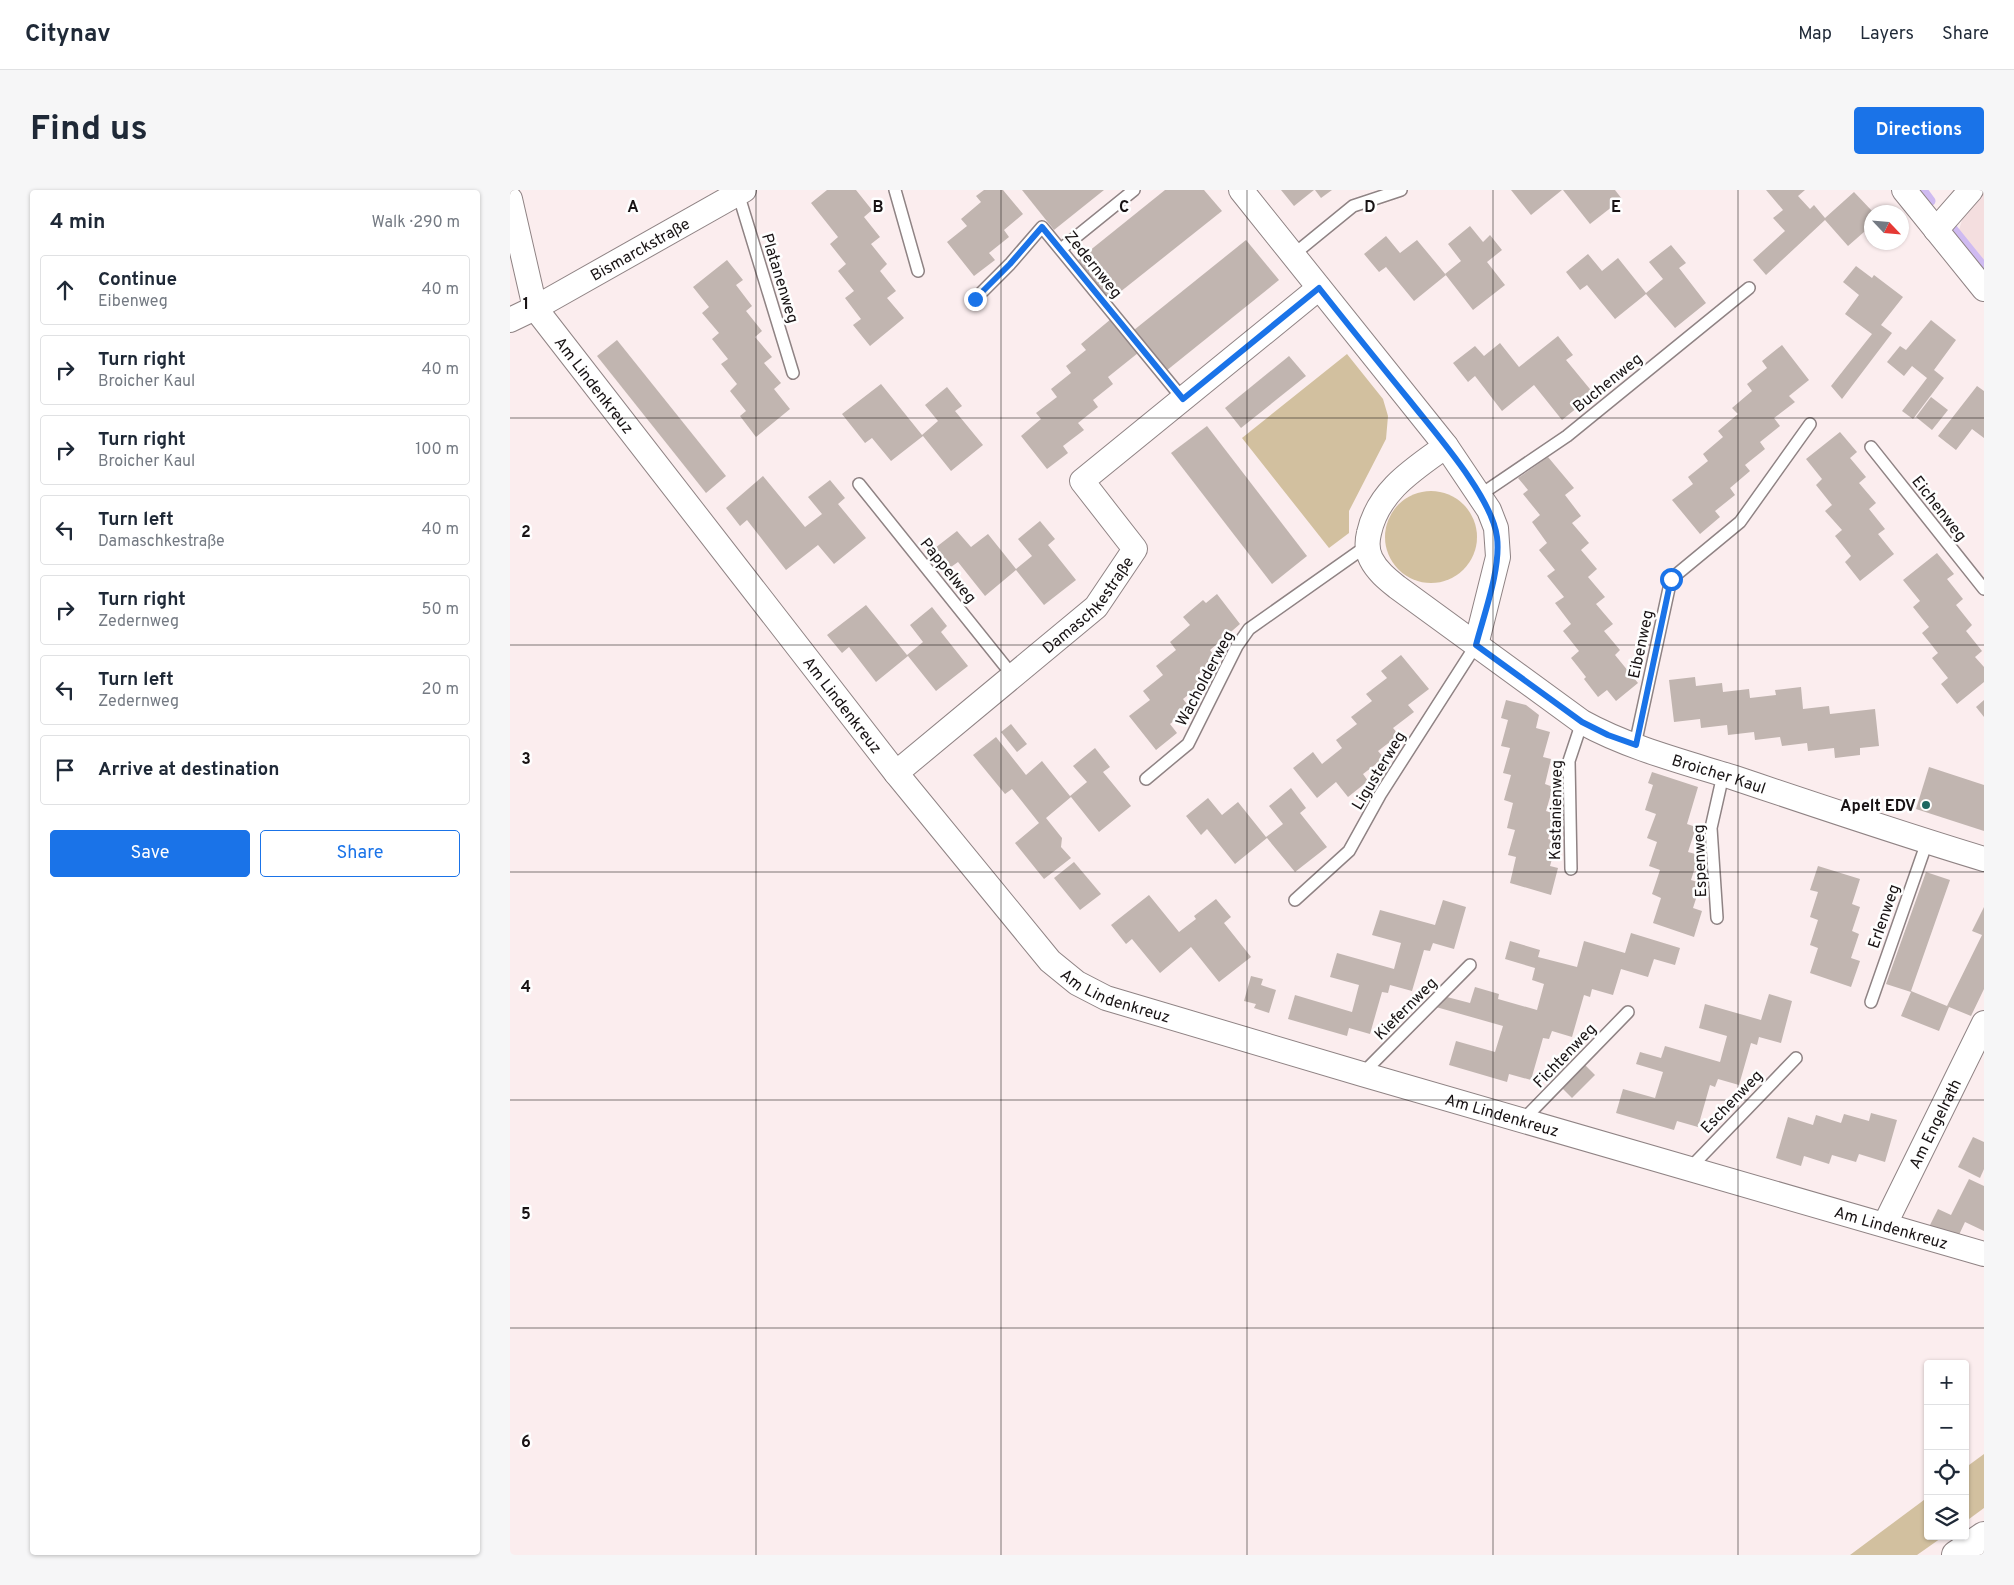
<!DOCTYPE html>
<html lang="en">
<head>
<meta charset="utf-8">
<style>
	body { margin:0; font-family:Overpass,sans-serif; background:#f6f6f7; color:#1f2937 }
	.controls { position:absolute; right:15px; bottom:15px; display:grid; overflow:hidden; border-radius:5px; box-shadow:0 1px 4px #0004 }
	.controls button { width:45px; height:45px; display:grid; place-items:center; padding:0; border:0; border-bottom:1px solid #e0e1e3; background:#fff; color:#1f2937; font:25px sans-serif }
	.compass { position:absolute; left:1354px; top:15px; width:45px; height:45px; border-radius:50%; background:#fff; box-shadow:0 1px 4px #0004; rotate:116deg }
	.stop { position:absolute; width:15px; height:15px; margin:-11px; border:4px solid #1a73e8; border-radius:50%; background:#fff }
	.stop.end { background:#1a73e8; border-color:#fff; box-shadow:0 1px 5px #0008 }
	.list { margin:0; padding:0; list-style:none }
	h2 { display:flex; justify-content:space-between; align-items:center; height:65px; margin:0; padding:0 20px; font-size:21px }
	h2 small { font-size:16px; font-weight:400; color:#747a83 }
	.list li { display:grid; grid-template-columns:32px 1fr auto; gap:15px; align-items:center; box-sizing:border-box; height:70px; margin:0 10px 10px; padding:0 10px; border:1px solid #e0e1e3; border-radius:5px }
	.list b { display:block; font-size:19px; white-space:nowrap }
	.list p { margin:0; font-size:16px; white-space:nowrap; color:#747a83 }
	.list em { font-size:16px; font-style:normal; color:#747a83 }
	.actions { display:flex; gap:10px; padding:15px 20px }
	.actions a { flex:1; padding:11px 0; border:1px solid #1a73e8; border-radius:5px; text-align:center; font-size:18px; color:#1a73e8 }
	.actions .main { background:#1a73e8; color:#fff }
	.icon { flex:none; width:28px; height:28px; fill:none; stroke:currentColor; stroke-width:2; stroke-linecap:round; stroke-linejoin:round }
	.map { position:relative; flex:none; width:1474px; height:1365px; overflow:hidden; border-radius:5px }
	header { display:flex; align-items:center; gap:30px; box-sizing:border-box; height:70px; padding:0 25px; background:#fff; border-bottom:1px solid #e0e1e3 }
	header strong { font-size:24px }
	nav { display:flex; gap:28px; margin-inline-start:auto; font-size:18px }
	.intro { display:flex; align-items:center; justify-content:space-between; box-sizing:border-box; height:120px; padding:0 30px }
	h1 { margin:0; font-size:35px }
	.button { padding:12px 22px; border-radius:5px; background:#1a73e8; color:#fff; font-size:18px; font-weight:700 }
	main { display:flex; gap:30px; padding:0 30px }
	aside { flex:1; background:#fff; border-radius:5px; box-shadow:0 1px 4px #0004 }
	.map>svg:first-child { display:block }
	.built { fill:#f4dedf }
	.green { fill:#d2c09f }
	.lines { fill:none; stroke-linecap:round; stroke-linejoin:round }
	.stream { stroke:#cfbaf1; stroke-width:9 }
	.building { fill:#c1b5b0 }
	.lane-casing { stroke:#8f8384; stroke-width:14 }
	.street-casing { stroke:#8f8384; stroke-width:26 }
	.secondary-casing { stroke:#8f8384; stroke-width:30 }
	.lane { stroke:#fff; stroke-width:11 }
	.street { stroke:#fff; stroke-width:24 }
	.secondary { stroke:#fff; stroke-width:28 }
	.route { stroke:#1a73e8; stroke-width:6 }
	.grid { fill:none; stroke:#181314; stroke-width:1; stroke-opacity:0.55 }
	.poi-dot { fill:#1c6761; stroke:#fefefe; stroke-width:2 }
	.labels { text-anchor:middle; stroke-width:5; stroke-linejoin:round; paint-order:stroke }
	.street-label { font-size:16px; fill:#181314; stroke:#fefefe }
	.poi-label { font-size:16px; font-weight:bold; fill:#181314; stroke:#fefefe; text-anchor:end }
	.grid-label { font-size:16px; text-anchor:middle; font-weight:bold; fill:#181314; stroke:#fefefe; stroke-width:5; stroke-linejoin:round; paint-order:stroke }
</style>
</head>
<body>
<header>
<strong>Citynav</strong>
<nav><a>Map</a><a>Layers</a><a>Share</a></nav>
</header>
<div class="intro"><h1>Find us</h1><a class="button">Directions</a></div>
<main>
<aside>
<h2>4 min<small>Walk · 290 m</small></h2>
<ul class="list">
<li><svg class="icon" aria-label="ahead" viewBox="0 0 24 24"><path d="M12 20V5M6 11l6-6 6 6"/></svg><div><b>Continue</b><p>Eibenweg</p></div><em>40 m</em></li>
<li><svg class="icon" aria-label="right" viewBox="0 0 24 24"><path d="M7 20v-9h11M14 6l5 5-5 5"/></svg><div><b>Turn right</b><p>Broicher Kaul</p></div><em>40 m</em></li>
<li><svg class="icon" aria-label="right" viewBox="0 0 24 24"><path d="M7 20v-9h11M14 6l5 5-5 5"/></svg><div><b>Turn right</b><p>Broicher Kaul</p></div><em>100 m</em></li>
<li><svg class="icon" aria-label="left" viewBox="0 0 24 24"><path d="M17 20v-9H6M10 6l-5 5 5 5"/></svg><div><b>Turn left</b><p>Damaschkestraße</p></div><em>40 m</em></li>
<li><svg class="icon" aria-label="right" viewBox="0 0 24 24"><path d="M7 20v-9h11M14 6l5 5-5 5"/></svg><div><b>Turn right</b><p>Zedernweg</p></div><em>50 m</em></li>
<li><svg class="icon" aria-label="left" viewBox="0 0 24 24"><path d="M17 20v-9H6M10 6l-5 5 5 5"/></svg><div><b>Turn left</b><p>Zedernweg</p></div><em>20 m</em></li>
<li><svg class="icon" aria-label="arrive" viewBox="0 0 24 24"><path d="M6 21V4h12l-3 4 3 4H6"/></svg><div><b>Arrive at destination</b></div></li>
</ul>
<div class="actions"><a class="main">Save</a><a>Share</a></div>
</aside>
<div class="map">
<svg width="1474" height="1365" viewBox="0 0 1474 1365">
	<rect width="100%" height="100%" fill="#fbedee"/>
	<!-- built -->
	<polygon class="built" points="1474,4 1474,72 1449,40 1453,27"/>
	<!-- green -->
	<g class="green">
		<polygon points="837,164 873,209 878,226 876,249 839,321 839,343 819,358 732,248"/>
		<circle cx="921" cy="347" r="46"/>
		<polygon points="1474,1264 1474,1318 1455,1332 1455,1278"/>
		<polygon points="1418,1307 1418,1346 1434,1346 1407,1365 1340,1365"/>
	</g>
	<g class="lines">
		<!-- stream -->
		<g class="stream">
			<polyline points="1413,0 1421,11"/>
			<polyline points="1441,36 1474,77"/>
		</g>
	</g>
	<!-- building -->
	<g class="building">
		<polygon points="317,0 346,0 362,20 354,27 370,47 361,54 377,74 370,81 386,101 377,108 394,128 360,156 343,135 351,129 335,108 344,101 328,81 336,74 320,54 328,47 301,13"/>
		<polygon points="474,0 493,0 513,24 494,40 499,47 479,63 485,70 464,86 437,52 457,36 451,29 471,12 466,6"/>
		<polygon points="512,0 594,0 544,40"/>
		<polygon points="655,0 694,0 712,21 600,110 568,70"/>
		<polygon points="771,0 804,0 784,16"/>
		<polygon points="805,0 822,0 811,8"/>
		<polygon points="1001,0 1052,0 1021,25"/>
		<polygon points="1053,0 1105,0 1112,9 1080,34"/>
		<polygon points="1256,0 1295,0 1288,6 1300,19 1304,15 1315,28 1344,2 1363,22 1362,35 1338,56 1315,30 1256,85 1243,70 1275,41 1263,28 1273,20"/>
		<polygon points="960,36 973,52 980,45 992,60 977,72 995,95 963,120 935,84 951,71 938,54"/>
		<polygon points="876,46 890,63 907,50 936,85 904,111 876,77 869,82 854,64"/>
		<polygon points="736,50 769,90 656,181 624,140"/>
		<polygon points="1161,55 1176,73 1169,78 1196,113 1165,138 1136,104 1105,129 1077,95 1070,100 1056,82 1078,64 1092,81 1108,68 1136,103 1153,89 1139,72"/>
		<polygon points="217,70 233,90 226,95 242,116 236,121 252,141 245,147 262,167 254,173 271,193 264,199 280,219 246,247 230,226 236,221 220,201 227,194 211,174 218,169 202,149 209,143 192,123 199,117 183,97"/>
		<polygon points="1346,76 1362,88 1364,85 1393,107 1371,135 1382,143 1332,209 1321,196 1362,144 1335,124 1349,105 1333,92"/>
		<polygon points="601,129 628,163 598,187 603,194 583,210 588,217 568,233 574,240 553,256 558,263 537,279 511,246 531,229 526,223 547,207 541,199 561,183 556,176 576,160 571,154"/>
		<polygon points="1421,130 1446,150 1424,180 1434,188 1403,229 1392,221 1417,188 1402,176 1394,186 1377,172 1390,156 1396,160"/>
		<polygon points="1048,146 1063,165 1056,170 1084,204 1052,230 1024,195 992,221 965,186 958,192 943,173 965,156 974,166 990,153 1009,177"/>
		<polygon points="107,150 216,286 196,303 87,166"/>
		<polygon points="1272,155 1299,190 1279,206 1285,212 1264,228 1270,236 1250,252 1255,259 1235,275 1240,281 1220,298 1225,305 1205,321 1210,327 1190,344 1162,310 1183,294 1178,287 1198,271 1193,264 1213,247 1208,241 1228,224 1222,218 1242,201 1237,194 1257,178 1252,171"/>
		<polygon points="779,166 796,186 731,238 715,218"/>
		<polygon points="371,194 412,245 428,231 415,215 437,197 452,216 445,221 473,255 441,281 413,246 381,271 362,248 355,253 332,224"/>
		<polygon points="1467,196 1474,201 1474,248 1462,239 1446,260 1428,246"/>
		<polygon points="1421,207 1438,220 1422,240 1406,227"/>
		<polygon points="697,236 797,366 762,394 661,263"/>
		<polygon points="1330,242 1347,262 1340,268 1356,287 1349,293 1366,313 1359,319 1375,339 1368,344 1384,364 1350,391 1335,372 1341,366 1325,346 1332,340 1315,321 1322,315 1306,295 1312,289 1296,269"/>
		<polygon points="1038,267 1064,298 1055,305 1071,326 1062,333 1079,353 1071,360 1087,379 1078,387 1095,407 1086,414 1103,434 1094,441 1110,460 1105,465 1128,493 1106,511 1097,500 1088,507 1074,489 1076,487 1061,468 1069,461 1053,441 1061,434 1045,413 1054,407 1037,386 1045,380 1029,360 1037,353 1022,332 1030,325 1013,304 1018,300 1008,288"/>
		<polygon points="253,286 295,337 312,324 298,307 320,290 335,308 328,314 356,348 324,374 308,355 276,380 237,330 230,336 216,318"/>
		<polygon points="530,331 545,349 538,355 566,390 534,415 506,380 475,406 448,372 441,377 425,358 447,341 461,357 478,344 506,379 522,366 508,349"/>
		<polygon points="1427,363 1444,384 1437,389 1453,409 1446,415 1462,435 1456,441 1472,461 1465,467 1474,477 1474,492 1447,514 1431,494 1438,488 1422,468 1428,463 1412,443 1419,437 1403,417 1410,411 1393,390"/>
		<polygon points="707,404 730,434 700,460 707,469 687,485 693,493 673,509 680,518 660,534 667,543 646,560 619,526 640,510 633,501 653,485 646,476 666,460 660,452 680,435 673,427 693,410 696,413"/>
		<polygon points="356,415 397,465 413,452 400,435 422,417 437,436 431,442 458,476 426,501 398,466 366,492 339,457 332,463 317,445"/>
		<polygon points="891,465 919,499 898,515 904,522 883,538 889,545 868,561 874,568 853,584 858,591 838,607 826,592 807,608 783,578 803,562 812,574 832,558 826,550 847,534 841,527 862,511 856,504 877,488 871,481"/>
		<polygon points="1185,487 1186,496 1212,493 1213,502 1239,499 1240,508 1266,505 1265,500 1291,497 1293,519 1319,516 1320,524 1365,519 1369,556 1350,558 1350,565 1325,568 1324,558 1298,561 1297,553 1272,556 1270,547 1245,550 1244,542 1218,545 1217,535 1191,538 1190,529 1164,532 1159,490"/>
		<polygon points="996,510 1016,515 1029,525 1026,538 1040,542 1033,567 1041,569 1035,594 1043,597 1036,621 1045,624 1038,649 1047,651 1040,676 1048,678 1041,705 1000,693 1006,667 998,665 1005,640 997,638 1003,613 994,610 1001,585 993,583 1000,558 991,556 998,530 991,528"/>
		<polygon points="1474,510 1474,527 1466,517"/>
		<polygon points="501,534 517,554 507,562 491,542"/>
		<polygon points="486,547 516,585 532,571 560,606 577,592 563,576 585,558 600,577 593,582 621,616 589,642 561,607 536,628 552,648 551,657 561,668 534,689 505,653 529,633 502,599 495,604 463,565"/>
		<polygon points="1419,577 1474,595 1474,641 1406,619"/>
		<polygon points="1142,582 1188,597 1177,634 1186,637 1178,662 1189,665 1181,690 1191,693 1183,718 1192,721 1184,747 1143,733 1151,708 1142,704 1150,680 1139,676 1147,652 1137,648 1146,624 1135,620 1143,595 1138,593"/>
		<polygon points="781,598 796,618 790,623 817,657 785,682 757,648 725,674 697,639 691,645 676,626 698,608 712,625 728,612 756,647 773,634 759,616"/>
		<polygon points="564,672 591,704 570,720 544,688"/>
		<polygon points="1308,676 1350,689 1342,714 1350,717 1342,741 1349,744 1341,768 1350,771 1341,797 1300,783 1308,758 1300,755 1308,730 1300,727 1308,702 1300,700"/>
		<polygon points="1416,682 1440,690 1401,801 1437,816 1472,745 1462,741 1474,717 1474,799 1461,826 1439,817 1429,841 1391,826 1401,802 1376,794"/>
		<polygon points="639,705 669,742 686,729 684,726 706,709 721,727 714,733 741,767 709,792 681,757 650,783 622,749 616,754 601,735"/>
		<polygon points="933,710 956,717 944,759 923,753 920,761 914,760 902,801 880,795 878,803 872,802 860,844 839,838 837,846 778,829 785,805 842,822 849,795 820,787 827,763 884,779 891,753 862,745 870,720 925,735"/>
		<polygon points="1121,743 1170,758 1165,775 1144,769 1138,787 1111,779 1103,805 1082,799 1080,807 1074,805 1062,847 1042,841 1039,849 1033,848 1021,890 999,884 997,892 939,875 946,851 985,862 993,836 926,817 937,807 960,813 965,797 989,804 988,809 1027,820 1034,794 1022,790 1025,778 995,769 1000,751 1030,760 1028,767 1067,777 1074,751 1115,763"/>
		<polygon points="741,786 753,789 751,795 766,800 759,823 744,818 746,814 734,811"/>
		<polygon points="1259,804 1282,811 1271,853 1249,847 1247,855 1241,853 1229,895 1208,889 1205,897 1200,895 1188,937 1167,931 1164,940 1106,923 1113,899 1145,908 1153,882 1126,874 1130,862 1151,868 1155,856 1210,872 1217,846 1189,838 1195,814 1251,830"/>
		<polygon points="1075,875 1085,885 1062,908 1052,898"/>
		<polygon points="1361,923 1387,930 1375,972 1349,964 1346,972 1322,965 1319,974 1294,966 1291,976 1266,968 1278,927 1303,935 1306,925 1331,933 1334,924 1359,931"/>
		<polygon points="1463,947 1474,952 1474,979 1470,988 1448,977"/>
		<polygon points="1459,989 1474,996 1474,1041 1455,1032 1448,1047 1418,1039 1428,1019 1441,1025"/>
	</g>
	<g class="lines">
		<defs>
			<g id="lane">
				<polyline points="385,0 408,81"/>
				<polyline points="228,3 283,183"/>
				<polyline points="551,59 624,0"/>
				<polyline points="783,65 843,16 891,0"/>
				<polyline points="465,109 500,74 532,37 673,209"/>
				<polyline points="1361,257 1474,399"/>
				<polyline points="349,294 503,486"/>
				<polyline points="970,305 1057,246 1239,98"/>
				<polyline points="1125,555 1161,389 1230,332 1300,234"/>
				<polyline points="636,589 678,554 727,456 739,439 858,355"/>
				<polyline points="1061,679 1059,571 1072,532"/>
				<polyline points="785,710 839,661 870,605 966,455"/>
				<polyline points="1207,728 1201,638 1213,585"/>
				<polyline points="1361,812 1417,652"/>
				<polyline points="852,884 960,775"/>
				<polyline points="1013,930 1118,822"/>
				<polyline points="1180,978 1286,868"/>
			</g>
			<g id="street">
				<polyline points="731,0 936,256 979,320 986,338 988,367 966,455"/>
				<polyline points="1394,0 1474,99"/>
				<path id="s1" d="M0,9L25,118L386,583L540,771L567,793L596,808L852,884L1474,1064"/>
				<polyline points="1426,40 1461,0"/>
				<path id="s2" d="M0,130L25,118L234,0"/>
				<path id="s3" d="M936,256C904,279 868,301 859,343C857,351 857,361 861,369C867,381 877,389 887,397L1072,532C1119,558 1174,572 1225,588C1308,616 1391,644 1474,669"/>
				<path id="s4" d="M386,583L586,417L625,359L572,291L809,98"/>
				<path id="s5" d="M1375,1034L1474,833"/>
			</g>
			<polyline id="secondary" points="1446,1365 1474,1346"/>
		</defs>
		<!-- lane casing -->
		<use href="#lane" class="lane-casing"/>
		<!-- street casing -->
		<use href="#street" class="street-casing"/>
		<!-- secondary casing -->
		<use href="#secondary" class="secondary-casing"/>
		<!-- lane -->
		<use href="#lane" class="lane"/>
		<!-- street -->
		<use href="#street" class="street"/>
		<!-- secondary -->
		<use href="#secondary" class="secondary"/>
	</g>
	<g class="lines">
		<!-- route -->
		<path class="route" d="M465,109L500,74L532,37L673,209L809,98C839,136 869,173 900,211C926,244 982,307 987,347C991,379 974,424 966,455L1072,532L1098,545L1126,555L1161,389"/>
	</g>
	<!-- grid -->
	<path class="grid" d="M246,0V1365M491,0V1365M737,0V1365M983,0V1365M1228,0V1365M0,228H1474M0,455H1474M0,682H1474M0,910H1474M0,1138H1474"/>
	<!-- markers -->
	<circle class="poi-dot" cx="1416" cy="615" r="5"/>
	<g class="labels">
		<!-- street labels -->
		<g class="street-label">
			<text dy="6" stroke="none"><textPath href="#s2" startOffset="148">Bismarckstraße</textPath></text>
			<text transform="translate(584 74) rotate(51)" y="6">Zedernweg</text>
			<text transform="translate(271 88) rotate(73)" y="6">Platanenweg</text>
			<text transform="translate(1097 192) rotate(-39)" y="6">Buchenweg</text>
			<text dy="6" stroke="none"><textPath href="#s1" startOffset="209">Am Lindenkreuz</textPath></text>
			<text transform="translate(1430 318) rotate(52)" y="6">Eichenweg</text>
			<text transform="translate(439 380) rotate(51)" y="6">Pappelweg</text>
			<text dy="6" stroke="none"><textPath href="#s4" startOffset="256">Damaschkestraße</textPath></text>
			<text transform="translate(1130 454) rotate(-78)" y="6">Eibenweg</text>
			<text transform="translate(694 488) rotate(-62)" y="6">Wacholderweg</text>
			<text dy="6" stroke="none"><textPath href="#s1" startOffset="614">Am Lindenkreuz</textPath></text>
			<text transform="translate(868 580) rotate(-59)" y="6">Ligusterweg</text>
			<text dy="6" stroke="none"><textPath href="#s3" startOffset="560">Broicher Kaul</textPath></text>
			<text transform="translate(1045 620) rotate(-89)" y="6">Kastanienweg</text>
			<text transform="translate(1189 671) rotate(-92)" y="6">Espenweg</text>
			<text transform="translate(1373 726) rotate(-71)" y="6">Erlenweg</text>
			<text dy="6" stroke="none"><textPath href="#s1" startOffset="1019">Am Lindenkreuz</textPath></text>
			<text transform="translate(895 818) rotate(-45)" y="6">Kiefernweg</text>
			<text transform="translate(1054 865) rotate(-46)" y="6">Fichtenweg</text>
			<text transform="translate(1221 911) rotate(-46)" y="6">Eschenweg</text>
			<text dy="6" stroke="none"><textPath href="#s1" startOffset="1424">Am Lindenkreuz</textPath></text>
			<text dy="6" stroke="none"><textPath href="#s5" startOffset="112">Am Engelrath</textPath></text>
			<text dy="6" stroke="none"><textPath href="#s1" startOffset="1829">Am Lindenkreuz</textPath></text>
		</g>
		<!-- poi labels -->
		<g class="poi-label">
			<text x="1406" y="621">Apelt EDV</text>
		</g>
	</g>
	<g class="grid-label">
		<text x="123" y="22">A</text>
		<text x="368" y="22">B</text>
		<text x="614" y="22">C</text>
		<text x="860" y="22">D</text>
		<text x="1106" y="22">E</text>
		<text x="16" y="119">1</text>
		<text x="16" y="347">2</text>
		<text x="16" y="574">3</text>
		<text x="16" y="802">4</text>
		<text x="16" y="1029">5</text>
		<text x="16" y="1257">6</text>
	</g>
</svg>
<div class="controls">
<button>+</button>
<button>−</button>
<button><svg class="icon" aria-label="locate" viewBox="0 0 24 24"><circle cx="12" cy="12" r="6"/><path d="M12 2v4M12 18v4M2 12h4M18 12h4"/></svg></button>
<button><svg class="icon" aria-label="layers" viewBox="0 0 24 24"><path d="M12 4l9 5-9 5-9-5zM3 14l9 5 9-5"/></svg></button>
</div>
<svg class="compass" viewBox="-18 -18 36 36"><path d="M0-13l5 13h-10z" fill="#e53935"/><path d="M0 13l5-13h-10z" fill="#747a83"/></svg>
<div class="stop" style="left:1161px;top:389px"></div>
<div class="stop end" style="left:465px;top:109px"></div>
</div>
</main>
</body>
</html>
